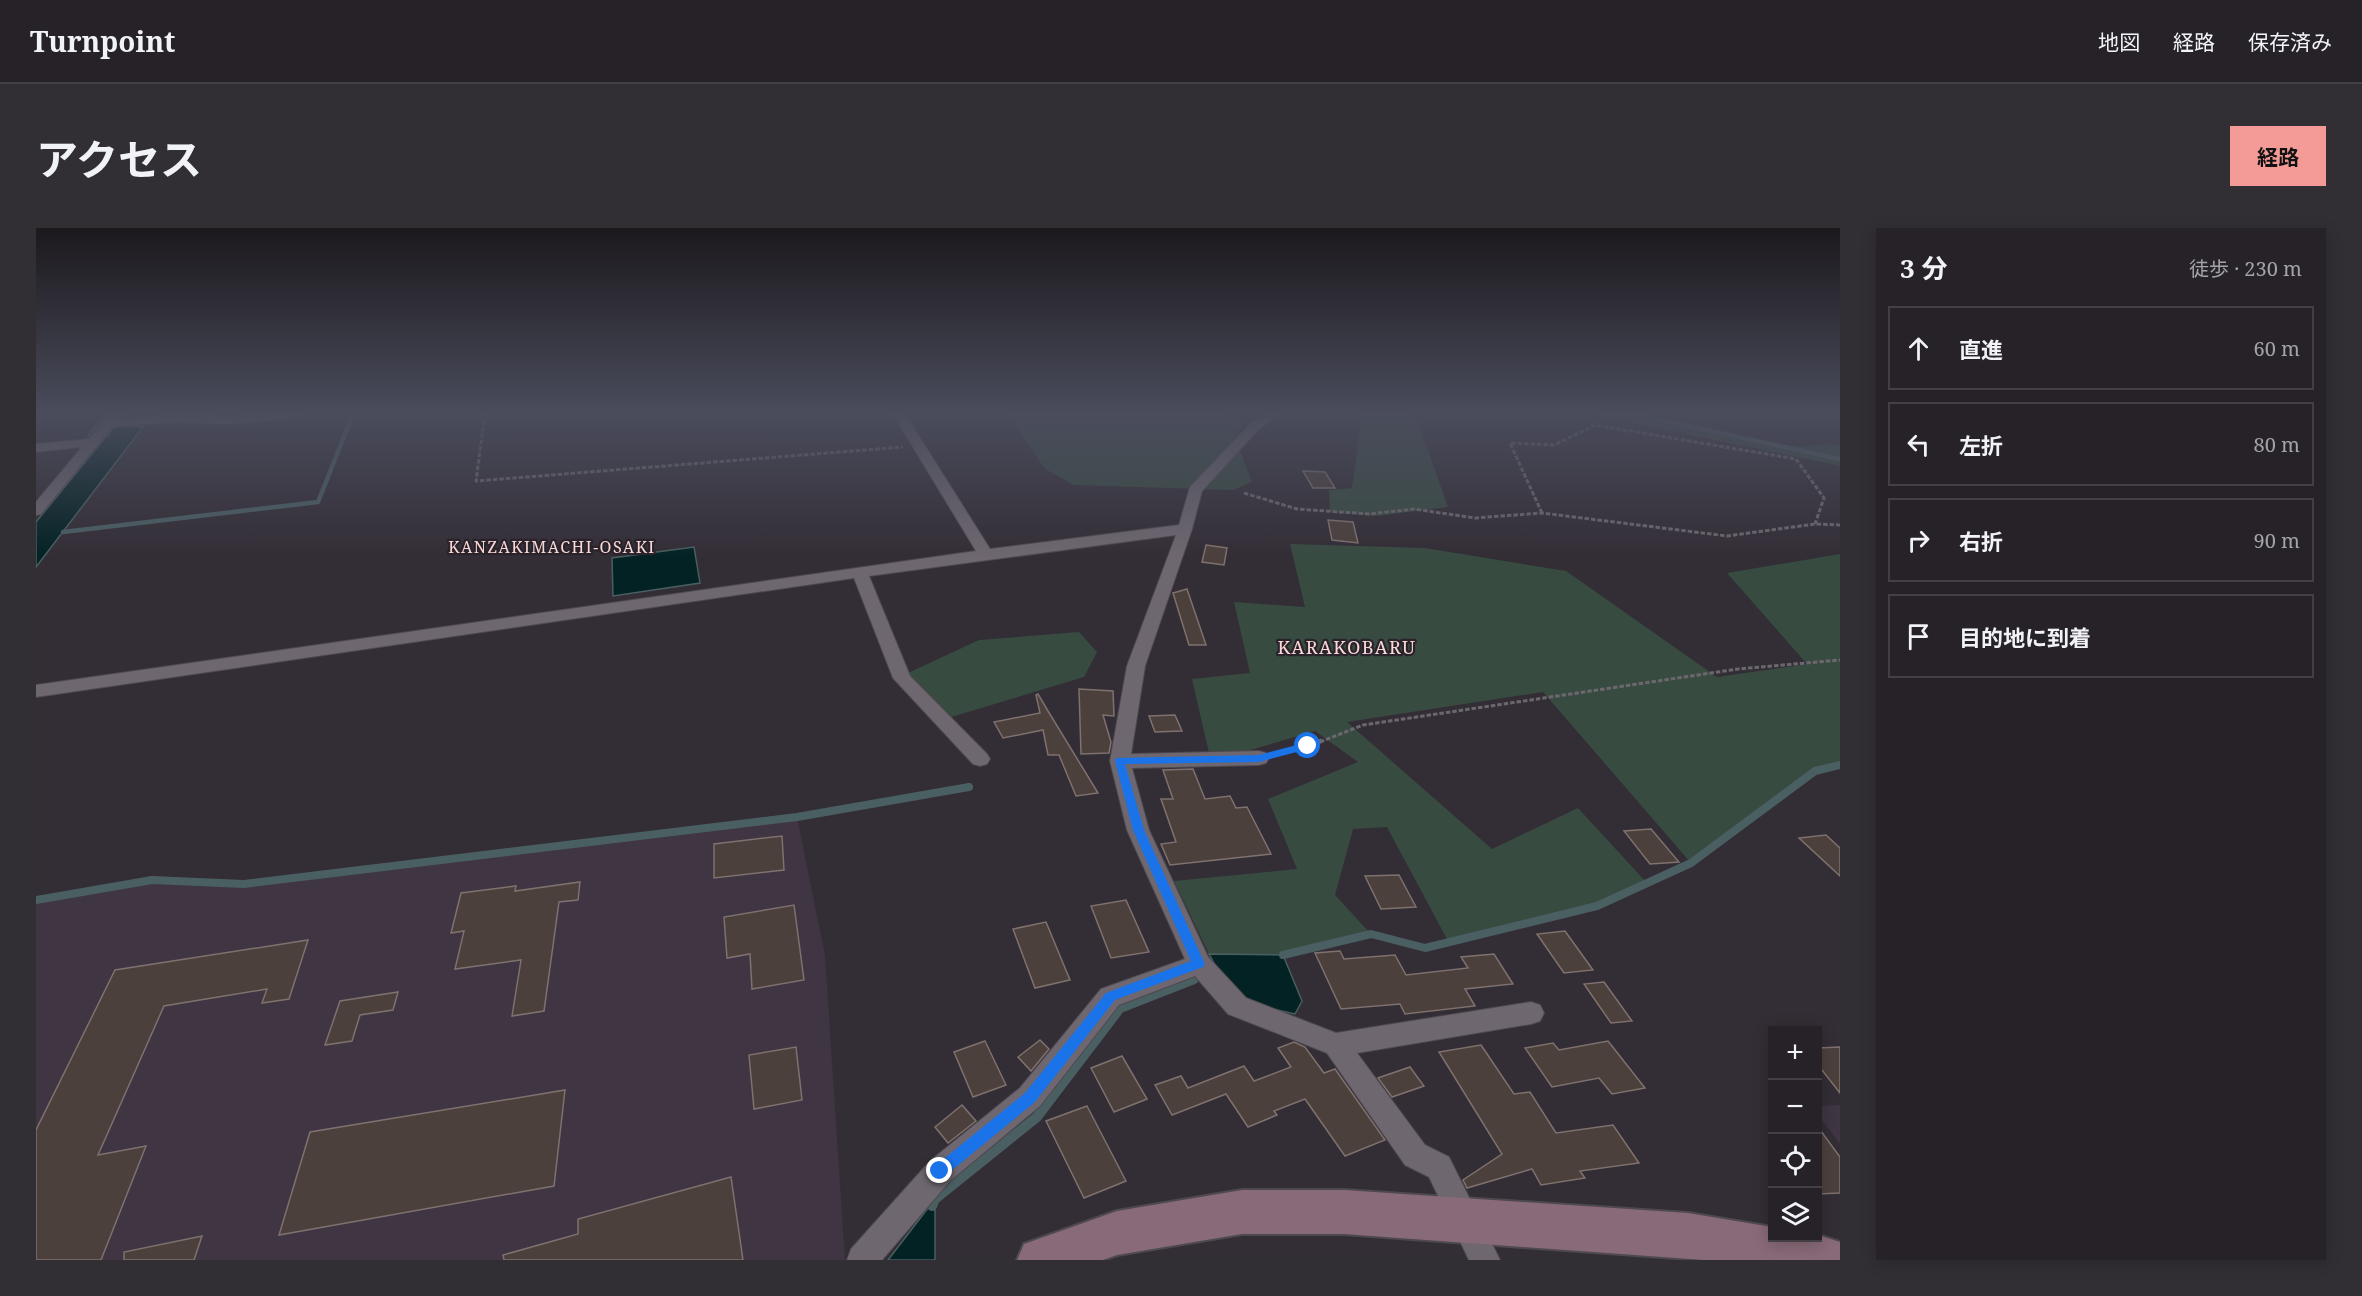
<!DOCTYPE html>
<html lang="ja">
<head>
<meta charset="utf-8">
<style>
	body { margin:0; font-family:"Noto Serif","Noto Sans JP",serif; background:#322f34; color:#f1f3f6 }
	.controls { position:absolute; right:18px; bottom:18px; display:grid; overflow:hidden; border-radius:0px; box-shadow:0 3px 15px #0003 }
	.controls button { width:54px; height:54px; display:grid; place-items:center; padding:0; border:0; border-bottom:2px solid #423f45; background:#262228; color:#f1f3f6; font:30px sans-serif }
	.stop { position:absolute; width:18px; height:18px; margin:-14px; border:4px solid #1a73e8; border-radius:50%; background:#fff }
	.stop.end { background:#1a73e8; border-color:#fff; box-shadow:0 2px 6px #0008 }
	.list { margin:0; padding:0; list-style:none }
	h2 { display:flex; justify-content:space-between; align-items:center; height:78px; margin:0; padding:0 24px; font-size:26px }
	h2 small { font-size:20px; font-weight:400; color:#a4a4a8 }
	.list li { display:grid; grid-template-columns:39px 1fr auto; gap:18px; align-items:center; box-sizing:border-box; height:84px; margin:0 12px 12px; padding:0 12px; border:2px solid #423f45; border-radius:0px }
	.list b { display:block; font-size:22px; white-space:nowrap }
	.list em { font-size:20px; font-style:normal; color:#a4a4a8 }
	.icon { flex:none; width:33px; height:33px; fill:none; stroke:currentColor; stroke-width:2; stroke-linecap:round; stroke-linejoin:round }
	.map { position:relative; flex:none; width:1804px; height:1032px; overflow:hidden; border-radius:0px }
	header { display:flex; align-items:center; gap:36px; box-sizing:border-box; height:84px; padding:0 30px; background:#262228; border-bottom:2px solid #423f45 }
	header strong { font-size:28px }
	nav { display:flex; gap:33px; margin-inline-start:auto; font-size:21px }
	.intro { display:flex; align-items:center; justify-content:space-between; box-sizing:border-box; height:144px; padding:0 36px }
	h1 { margin:0; font-size:42px }
	.button { padding:15px 27px; border-radius:0px; background:#f59b97; color:#111; font-size:21px; font-weight:700 }
	main { display:flex; gap:36px; padding:0 36px }
	aside { flex:1; background:#262228; border-radius:0px; box-shadow:0 3px 15px #0003 }
	.map>svg:first-child { display:block }
	.built { fill:#3f3543 }
	.green { fill:#384b41 }
	.water { fill:#032224; stroke:#4a5f62; stroke-width:1.5 }
	.lines { fill:none; stroke-linecap:round; stroke-linejoin:round }
	.stream-far2 { stroke:#4a5f62; stroke-width:4.5 }
	.stream-far1 { stroke:#4a5f62; stroke-width:8 }
	.stream { stroke:#4a5f62; stroke-width:10 }
	.building { fill:#4c403d; stroke:#7e716e; stroke-width:1.5 }
	.street-casing { stroke:#4e494f; stroke-width:2 }
	.secondary-casing { stroke:#4e494f; stroke-width:4 }
	.path-far1 { stroke:#6c676e; stroke-width:3; stroke-dasharray:4.5 2; stroke-linecap:butt }
	.path { stroke:#6c676e; stroke-width:4.5; stroke-dasharray:7 3; stroke-linecap:butt }
	.street { fill:#6e6770; fill-rule:evenodd }
	.secondary { fill:#896a78; fill-rule:evenodd }
	.route { fill:#1a73e8 }
	.labels { text-anchor:middle; stroke-width:4.5; stroke-linejoin:round; paint-order:stroke }
	.far-quarter-label { font-size:16px; letter-spacing:1.5px; fill:#fbd7d5; stroke:#29232b }
	.neighbourhood-label { font-size:18px; letter-spacing:1.5px; fill:#fbd7d5; stroke:#29232b }
</style>
</head>
<body>
<header>
<strong>Turnpoint</strong>
<nav><a>地図</a><a>経路</a><a>保存済み</a></nav>
</header>
<div class="intro"><h1>アクセス</h1><a class="button">経路</a></div>
<main>
<div class="map">
<svg width="1804" height="1032" viewBox="0 0 1804 1032">
	<rect width="100%" height="100%" fill="#332d35"/>
	<!-- built -->
	<g class="built">
		<polygon points="761,589 789,727 809,1032 0,1032 0,672 116,652 208,656"/>
		<polygon points="1804,877 1804,916 1782,887 1782,878"/>
	</g>
	<!-- green -->
	<g class="green">
		<polygon points="972,186 1185,186 1209,192 1199,210 1216,254 1197,262 1038,257 1009,241"/>
		<polygon points="1320,186 1379,186 1412,279 1340,288 1294,284 1293,262 1316,260 1325,194"/>
		<polygon points="1554,186 1613,186 1751,219 1798,216 1804,218 1804,238"/>
		<polygon points="1254,316 1389,320 1530,343 1681,449 1771,436 1691,345 1804,326 1804,537 1779,543 1655,635 1507,464 1311,494 1456,621 1542,580 1611,655 1561,678 1412,713 1351,599 1317,601 1299,667 1335,706 1246,727 1173,726 1138,653 1261,641 1232,571 1322,534 1279,503 1211,523 1173,525 1156,451 1214,445 1198,374 1269,379"/>
		<polygon points="1043,404 1061,424 1048,449 912,490 872,445 943,412"/>
	</g>
	<!-- water -->
	<g class="water">
		<polygon points="88,198 107,199 0,339 0,294 77,200"/>
		<polygon points="658,319 664,355 577,368 576,330"/>
		<polygon points="1173,726 1247,727 1266,773 1259,786 1212,775 1182,742"/>
		<polygon points="899,971 899,1032 852,1032"/>
	</g>
	<g class="lines">
		<!-- stream-far2 -->
		<g class="stream-far2">
			<polyline points="71,186 54,207 72,206"/>
			<polyline points="1596,186 1804,231"/>
			<polyline points="27,304 282,274 317,186"/>
		</g>
		<!-- stream-far1 -->
		<g class="stream-far1">
			<polyline points="0,672 116,652 208,656 761,589 933,559"/>
			<polyline points="1247,727 1335,706 1389,720 1561,678 1655,635 1779,543 1804,537"/>
		</g>
		<!-- stream -->
		<polyline class="stream" points="896,978 899,971 1001,889 1084,780 1158,751"/>
	</g>
	<!-- building -->
	<g class="building">
		<polygon points="1267,243 1289,244 1299,260 1277,260"/>
		<polygon points="1292,292 1317,294 1322,315 1296,312"/>
		<polygon points="1170,317 1191,320 1188,337 1166,334"/>
		<polygon points="1151,361 1170,417 1153,417 1137,365"/>
		<polygon points="1043,461 1077,463 1078,488 1067,487 1075,514 1073,525 1045,526"/>
		<polygon points="1002,466 1012,483 1062,565 1040,568 1023,527 1012,527 1007,502 967,510 958,494 1004,485 1000,467"/>
		<polygon points="1139,487 1146,503 1119,504 1113,488"/>
		<polygon points="1157,541 1169,571 1194,568 1200,580 1211,579 1235,626 1134,637 1125,616 1140,614 1125,571 1137,571 1127,542"/>
		<polygon points="1615,601 1643,634 1614,636 1588,603"/>
		<polygon points="1790,607 1804,620 1804,648 1763,610"/>
		<polygon points="746,608 748,642 678,650 678,616"/>
		<polygon points="1363,647 1380,679 1345,681 1329,648"/>
		<polygon points="544,654 542,672 523,674 508,783 476,788 485,732 419,741 428,703 415,705 425,665 480,658 479,663"/>
		<polygon points="1090,672 1113,724 1075,730 1055,678"/>
		<polygon points="758,677 768,752 716,761 714,726 691,730 688,689"/>
		<polygon points="1010,694 1034,752 999,760 977,701"/>
		<polygon points="1529,703 1557,742 1528,745 1501,706"/>
		<polygon points="272,712 253,771 226,775 231,761 128,778 62,927 110,918 65,1032 0,1032 0,902 79,742"/>
		<polygon points="1304,723 1308,731 1359,727 1370,747 1432,740 1425,729 1458,726 1477,756 1429,761 1439,778 1369,786 1364,776 1305,781 1279,725"/>
		<polygon points="1568,754 1596,793 1575,795 1548,756"/>
		<polygon points="362,764 357,782 324,787 316,813 289,817 304,773"/>
		<polygon points="1004,812 1013,821 995,843 982,829"/>
		<polygon points="949,813 970,857 937,869 918,824"/>
		<polygon points="1572,813 1609,860 1576,866 1563,850 1516,859 1489,820 1517,815 1523,822"/>
		<polygon points="1258,814 1269,819 1288,845 1299,841 1349,912 1309,928 1269,871 1238,883 1241,887 1212,899 1190,866 1136,887 1119,857 1145,848 1152,860 1208,838 1218,853 1255,839 1242,820"/>
		<polygon points="1445,817 1478,866 1494,864 1520,905 1577,897 1603,935 1544,943 1549,950 1505,957 1496,941 1431,960 1427,952 1466,926 1403,824"/>
		<polygon points="760,819 766,872 718,881 713,827"/>
		<polygon points="1804,819 1804,865 1782,837 1782,820"/>
		<polygon points="1086,828 1111,871 1078,884 1055,840"/>
		<polygon points="1374,839 1388,858 1356,869 1342,850"/>
		<polygon points="529,862 518,958 243,1007 274,904"/>
		<polygon points="926,877 940,893 912,915 899,899"/>
		<polygon points="1051,878 1090,953 1048,970 1010,893"/>
		<polygon points="1782,899 1804,929 1804,965 1782,966"/>
		<polygon points="695,949 707,1032 468,1032 467,1027 542,1006 542,991"/>
		<polygon points="166,1008 158,1032 88,1032 88,1024"/>
	</g>
	<g class="lines">
		<defs>
			<g id="street">
				<polygon points="74,186 86,186 82,191 139,186 189,188 267,186 261,190 189,196 139,194 76,199 5,286 0,287 0,274 46,219 0,224 0,216 53,211"/>
				<polygon points="857,186 869,186 954,321 1143,297 1154,259 1214,196 1230,186 1244,186 1222,202 1166,263 1156,301 1109,438 1095,526 1223,523 1230,525 1233,530 1230,535 1223,537 1096,540 1113,602 1172,729 1210,770 1300,805 1495,774 1504,777 1508,785 1504,793 1495,796 1321,825 1389,917 1413,929 1464,1032 1433,1032 1393,949 1369,937 1291,825 1192,786 1159,748 1083,777 1004,878 914,953 846,1032 811,1032 815,1021 894,933 984,860 1065,761 1149,731 1091,602 1074,533 1091,438 1140,307 833,348 874,448 951,526 954,531 951,536 944,538 937,536 857,450 818,350 0,469 0,457 940,323"/>
			</g>
			<polygon id="secondary" points="1206,962 1308,962 1652,985 1736,999 1736,1010 1782,1010 1782,1007 1804,1014 1804,1032 1668,1032 1308,1006 1206,1006 1081,1027 1067,1032 981,1032 988,1016 1081,983"/>
		</defs>
		<!-- street casing -->
		<use href="#street" class="street-casing"/>
		<!-- secondary casing -->
		<use href="#secondary" class="secondary-casing"/>
		<!-- path-far1 -->
		<g class="path-far1">
			<polyline points="449,186 440,253 867,219"/>
			<polyline points="1208,265 1261,281 1334,286 1378,281 1439,290 1506,285 1691,308 1779,296 1804,297"/>
			<polyline points="1506,285 1474,215 1518,217 1559,197 1760,231 1788,270 1779,296"/>
			<polyline points="1284,514 1327,497 1702,441 1804,432"/>
		</g>
		<!-- path -->
		<polyline class="path" points="1241,526 1288,512"/>
		<!-- street -->
		<use href="#street" class="street"/>
		<!-- secondary -->
		<use href="#secondary" class="secondary"/>
	</g>
	<!-- sky -->
	<linearGradient id="sky" x2="0" y2="1"><stop stop-color="#1c191d"/><stop offset="0.56" stop-color="#4a4c5c"/><stop offset="1" stop-color="#4a4c5c" stop-opacity="0"/></linearGradient>
	<rect width="1804" height="330" fill="url(#sky)"/>
	<!-- route -->
	<polygon class="route" points="1272,514 1276,515 1276,520 1223,534 1089,536 1108,602 1169,736 1167,739 1079,772 999,874 909,948 904,950 899,948 897,943 899,938 989,865 1070,765 1155,733 1097,602 1079,533 1080,530 1223,527"/>
	<g class="labels">
		<!-- far-quarter labels -->
		<g class="far-quarter-label">
			<text x="516" y="325">KANZAKIMACHI-OSAKI</text>
		</g>
		<!-- neighbourhood labels -->
		<g class="neighbourhood-label">
			<text x="1311" y="426">KARAKOBARU</text>
		</g>
	</g>
</svg>
<div class="controls">
<button>+</button>
<button>−</button>
<button><svg class="icon" aria-label="locate" viewBox="0 0 24 24"><circle cx="12" cy="12" r="6"/><path d="M12 2v4M12 18v4M2 12h4M18 12h4"/></svg></button>
<button><svg class="icon" aria-label="layers" viewBox="0 0 24 24"><path d="M12 4l9 5-9 5-9-5zM3 14l9 5 9-5"/></svg></button>
</div>
<div class="stop" style="left:1272px;top:518px"></div>
<div class="stop end" style="left:904px;top:943px"></div>
</div>
<aside>
<h2>3 分<small>徒歩 · 230 m</small></h2>
<ul class="list">
<li><svg class="icon" aria-label="ahead" viewBox="0 0 24 24"><path d="M12 20V5M6 11l6-6 6 6"/></svg><div><b>直進</b></div><em>60 m</em></li>
<li><svg class="icon" aria-label="left" viewBox="0 0 24 24"><path d="M17 20v-9H6M10 6l-5 5 5 5"/></svg><div><b>左折</b></div><em>80 m</em></li>
<li><svg class="icon" aria-label="right" viewBox="0 0 24 24"><path d="M7 20v-9h11M14 6l5 5-5 5"/></svg><div><b>右折</b></div><em>90 m</em></li>
<li><svg class="icon" aria-label="arrive" viewBox="0 0 24 24"><path d="M6 21V4h12l-3 4 3 4H6"/></svg><div><b>目的地に到着</b></div></li>
</ul>
</aside>
</main>
</body>
</html>
